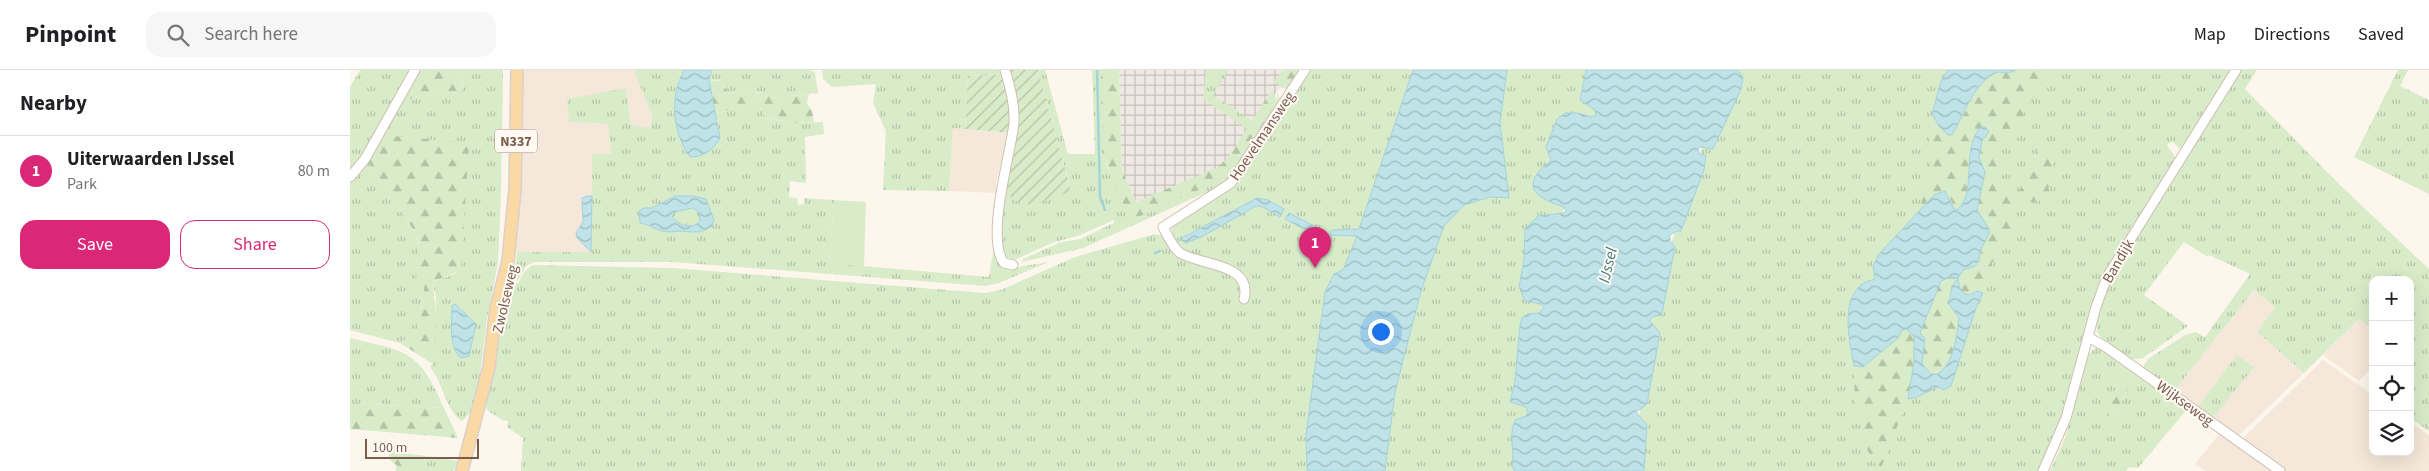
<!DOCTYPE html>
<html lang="en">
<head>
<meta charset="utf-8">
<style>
	body { margin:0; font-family:"Source Sans 3",sans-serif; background:#f6f6f6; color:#202124 }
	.controls { position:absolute; right:15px; bottom:15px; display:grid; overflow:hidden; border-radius:10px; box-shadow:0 5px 20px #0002 }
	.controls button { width:45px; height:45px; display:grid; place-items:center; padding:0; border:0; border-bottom:1px solid #e0e0e0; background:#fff; color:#202124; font:25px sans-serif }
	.scale { position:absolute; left:15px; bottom:12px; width:114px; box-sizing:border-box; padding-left:5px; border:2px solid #7a5c4d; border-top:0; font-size:14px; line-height:18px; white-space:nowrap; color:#7a5c4d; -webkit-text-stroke:4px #fffaf3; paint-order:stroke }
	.you { position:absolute; left:1030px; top:261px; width:18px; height:18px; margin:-12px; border:4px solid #fff; border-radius:50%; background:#1a73e8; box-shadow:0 0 0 8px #1a73e833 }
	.badge { display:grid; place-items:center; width:32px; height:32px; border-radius:50%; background:#db2777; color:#fff; font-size:16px; font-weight:700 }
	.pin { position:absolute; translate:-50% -41px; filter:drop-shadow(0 1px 2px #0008) }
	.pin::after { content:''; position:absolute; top:26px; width:18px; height:15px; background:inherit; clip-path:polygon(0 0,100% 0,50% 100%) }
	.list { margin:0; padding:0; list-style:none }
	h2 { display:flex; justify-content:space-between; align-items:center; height:65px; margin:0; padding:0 20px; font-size:21px }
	h2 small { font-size:16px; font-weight:400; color:#757577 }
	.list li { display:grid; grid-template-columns:32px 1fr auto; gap:15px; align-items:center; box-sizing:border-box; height:70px; padding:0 20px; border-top:1px solid #e0e0e0 }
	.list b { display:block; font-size:19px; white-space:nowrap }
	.list p { margin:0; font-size:16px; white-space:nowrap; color:#757577 }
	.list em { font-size:16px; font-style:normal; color:#757577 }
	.actions { display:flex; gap:10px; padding:15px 20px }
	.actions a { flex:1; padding:11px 0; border:1px solid #db2777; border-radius:15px; text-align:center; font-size:18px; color:#db2777 }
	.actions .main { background:#db2777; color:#fff }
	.icon { flex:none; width:28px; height:28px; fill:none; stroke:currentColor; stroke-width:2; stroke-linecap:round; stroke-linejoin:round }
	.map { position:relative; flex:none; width:2079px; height:401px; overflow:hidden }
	header { display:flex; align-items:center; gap:30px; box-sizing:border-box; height:70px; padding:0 25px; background:#fff; border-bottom:1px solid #e0e0e0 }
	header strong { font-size:24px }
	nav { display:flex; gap:28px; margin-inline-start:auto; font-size:18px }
	.search { width:350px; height:45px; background:#f6f6f6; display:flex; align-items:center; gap:12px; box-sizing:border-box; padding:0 18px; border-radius:15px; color:#757577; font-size:19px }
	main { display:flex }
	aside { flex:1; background:#fff }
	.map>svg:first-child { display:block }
	.residential { fill:#f5e8da }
	.industrial { fill:url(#industrial-grid) }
	.grass { fill:url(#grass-tufts); fill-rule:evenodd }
	.forest { fill:url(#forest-firs) }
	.garden { fill:url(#garden-furrows) }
	.pitch { fill:#d8ecc9 }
	.water { fill:url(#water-waves); stroke:#a5d3da; fill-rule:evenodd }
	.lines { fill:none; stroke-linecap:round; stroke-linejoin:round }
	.stream { stroke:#a5d3da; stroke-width:2.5 }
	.minor-casing { stroke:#d1beb0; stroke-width:11 }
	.major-casing { stroke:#dad1cd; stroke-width:14 }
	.minor { stroke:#fff; stroke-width:9 }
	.major { stroke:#fbd9a5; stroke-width:11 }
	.labels { text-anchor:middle; stroke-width:4; stroke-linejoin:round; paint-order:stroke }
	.shield { fill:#fffaf3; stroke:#a28b7f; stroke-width:1 }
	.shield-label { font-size:14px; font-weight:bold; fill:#7a5c4d }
	.street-label { font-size:15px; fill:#7a5c4d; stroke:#fffaf3 }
	.water-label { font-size:16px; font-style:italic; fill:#437c86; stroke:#fffaf3 }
</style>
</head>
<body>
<header>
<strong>Pinpoint</strong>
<div class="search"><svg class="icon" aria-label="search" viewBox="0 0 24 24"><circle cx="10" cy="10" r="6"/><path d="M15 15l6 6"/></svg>Search here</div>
<nav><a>Map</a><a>Directions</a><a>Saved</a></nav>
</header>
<main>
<aside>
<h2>Nearby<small></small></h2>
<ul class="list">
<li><span class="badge">1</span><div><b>Uiterwaarden IJssel</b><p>Park</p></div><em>80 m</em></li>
</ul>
<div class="actions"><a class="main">Save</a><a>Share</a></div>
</aside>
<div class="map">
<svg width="2079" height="401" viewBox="0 0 2079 401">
	<defs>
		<pattern id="industrial-grid" width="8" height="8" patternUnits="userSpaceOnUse" patternTransform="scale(1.25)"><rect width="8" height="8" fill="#efe9e4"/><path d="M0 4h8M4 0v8" fill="none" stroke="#c7c0bb"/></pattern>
		<pattern id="grass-tufts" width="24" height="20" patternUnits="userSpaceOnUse" patternTransform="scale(1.25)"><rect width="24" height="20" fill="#d8ecc9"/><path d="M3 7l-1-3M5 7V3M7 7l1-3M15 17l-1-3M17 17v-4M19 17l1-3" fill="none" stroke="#b4c2a5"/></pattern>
		<pattern id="forest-firs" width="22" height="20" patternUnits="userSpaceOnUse" patternTransform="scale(1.25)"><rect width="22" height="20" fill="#d8ecc9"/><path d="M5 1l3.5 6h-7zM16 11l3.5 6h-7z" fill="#b4c2a5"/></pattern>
		<pattern id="garden-furrows" width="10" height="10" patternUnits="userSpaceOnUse" patternTransform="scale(1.25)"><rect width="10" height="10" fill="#d8ecc9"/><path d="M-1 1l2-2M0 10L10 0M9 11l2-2" fill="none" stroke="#b4c2a5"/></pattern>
		<pattern id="water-waves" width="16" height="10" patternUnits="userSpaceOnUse" patternTransform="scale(1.25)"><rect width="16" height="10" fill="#bfe3e8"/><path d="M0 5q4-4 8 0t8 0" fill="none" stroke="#a0bbbe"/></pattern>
	</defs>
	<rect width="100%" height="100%" fill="#fdf6ec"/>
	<!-- residential -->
	<g class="residential">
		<polygon points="171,0 284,0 291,16 302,46 301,59 281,56 276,18 219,52 258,54 261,85 242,85 241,182 167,182 166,180"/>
		<polygon points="603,58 659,63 646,112 646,123 599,121"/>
		<polygon points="1904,220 1925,237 1907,262 1954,303 1887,367 1862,349 1903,296 1887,285 1847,338 1824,321"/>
		<polygon points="2009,249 2023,259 2023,296 2009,311 1973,285"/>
		<polygon points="1973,290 2023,325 2023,382 2060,382 2060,352 2079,365 2079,401 1935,401 1891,370"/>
		<polygon points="1870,363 1923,401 1856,401 1845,394"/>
	</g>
	<!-- industrial -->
	<polygon class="industrial" points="769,0 948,0 926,23 880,106 792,146 772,99"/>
	<!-- grass -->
	<g class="grass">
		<polygon points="10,0 60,0 11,86 0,101 0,17"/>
		<path d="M111,0H153L151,124L148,193L137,248L129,315L121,342L112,351C96,342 93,312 80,297L83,294L86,229L83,212L107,203L32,65L52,30L113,20ZM105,234L126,254L105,282L102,261Z"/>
		<polygon points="284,0 334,0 328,11 335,79 341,87 368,51 365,44 407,32 416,48 446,53 473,52 474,64 455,67 456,113 440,111 439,127 447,128 448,135 454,134 454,128 484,130 479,193 639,207 644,176 649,190 662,198 699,192 649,213 635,216 323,192 184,192 176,196 168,210 164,211 167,182 241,182 242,84 261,84 258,54 219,52 217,29 276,18 281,55 301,58 302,46"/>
		<polygon points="362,0 459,0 465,2 468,23 421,28 414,22 389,24 378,21 368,10 359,10"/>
		<polygon points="472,0 652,0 654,4 618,6 615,59 603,58 599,121 533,120 536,61 523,33 526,14 482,17 473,9"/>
		<polygon points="688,0 695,0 718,84 745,84 742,0 751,0 757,97 786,148 880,106 928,31 927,22 931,32 877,113 733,178 672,192 673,189 711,172 730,169 764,153 764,150 728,166 704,172 662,191 657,191 650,179 655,120 721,120"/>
		<polygon points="856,0 879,0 863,25 902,51 897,59 853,29"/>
		<path d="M960,0H1267C1246,46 1227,93 1213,142C1189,226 1178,315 1174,401H171L173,368L157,357L158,351L152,350L137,340L135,333L158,229L163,214L168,213L174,202L182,195L322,198L635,223L651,220L725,187L805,164L813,166L822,161L821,155L876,120L917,65Z"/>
		<polygon points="1390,0 1884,0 1831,80 1822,71 1817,75 1827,90 1768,184 1715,342 1691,401 1285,401 1289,348 1301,253 1322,171 1351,80"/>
		<path d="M1890,0H1907L1895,19L1990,115L2079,199V361L2060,348V210H2023V259L2009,249L1954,303L1907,262L1925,237L1904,220L1824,321L1795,302L1794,296L1798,289L1835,265L1846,262L1855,267L1900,204L1859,185L1858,187L1834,172L1794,225L1838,256L1793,288C1776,294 1756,275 1747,262C1745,242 1755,220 1764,203Z"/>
		<polygon points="2048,0 2058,0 2050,16 2079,30 2079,124 2004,87"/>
		<polygon points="17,91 67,165 75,211 70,250 66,263 50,273 0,260 0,111"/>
		<path d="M0,268C58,282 69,280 94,338L0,333Z"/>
		<path d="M1746,278H1751L1776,295L1759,334L1763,349L1776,323L1784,301L1838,338L1788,398L1779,397L1776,401H1700C1706,387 1715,372 1718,358C1722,340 1730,285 1746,278Z"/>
		<polygon points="1887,285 1904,297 1862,349 1847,338"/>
		<polygon points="77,386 108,391 104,401 46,401 46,395 54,397 74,391"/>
	</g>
	<!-- forest -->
	<g class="forest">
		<polygon points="68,0 111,0 113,20 52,30"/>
		<path d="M751,0H769L772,99L786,132L866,98L877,89L922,20L928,31L880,106L786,148C749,116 751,45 751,0Z"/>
		<polygon points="933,0 952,0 940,17 935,19 923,13"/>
		<path d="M1666,0H1699L1668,54L1648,74V119L1662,124L1674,117L1687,80L1709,71L1697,124L1692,130L1664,136L1661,168L1642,193L1633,223L1627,221L1619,225L1614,224L1609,215L1599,234L1609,248C1607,266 1604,292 1588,304H1581L1572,294L1575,269L1570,263L1587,217L1591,211L1611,205L1613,200L1621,198L1629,191C1630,179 1636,171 1639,159L1626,140C1628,131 1636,109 1634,102C1630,80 1626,82 1639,62L1623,69C1620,87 1621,129 1607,140L1604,139L1599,124L1595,121L1584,125L1569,140C1574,124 1581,107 1581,90C1581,70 1574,64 1582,44L1594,62L1602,65L1633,13L1648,2L1658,3Z"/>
		<polygon points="359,10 369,11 378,21 389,24 415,22 421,28 459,24 457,33 462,41 464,52 446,53 416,48 407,32 365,44"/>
		<polygon points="32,65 119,73 111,200 83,212 86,249 83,294 50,273 66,263 70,250 75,211 66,209 69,174 67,165 17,91"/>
		<polygon points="1556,259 1564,266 1562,318 1531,398 1524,392 1517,379 1518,371 1505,334 1504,296 1513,297 1551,261"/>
		<polygon points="1776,295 1784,301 1776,323 1763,349 1756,341"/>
		<polygon points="0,333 94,338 108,368 0,359"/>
		<polygon points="41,374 53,375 51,383 77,386 69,396 54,397 46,395 40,390 38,381"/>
	</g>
	<!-- garden -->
	<g class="garden">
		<path d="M658,0H688L721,121C698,130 672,146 655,120L662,82Z"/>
		<polygon points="654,4 661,49 659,63 615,59 618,6"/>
	</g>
	<!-- pitch -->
	<polygon class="pitch" points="484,130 516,132 514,197 479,193"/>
	<!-- water -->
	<g class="water">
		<path d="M334,0H362L359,10L370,68C364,79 354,87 341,87L338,84C322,59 320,26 334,0Z"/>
		<polygon points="1063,0 1157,0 1150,52 1159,128 1140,127 1114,135 1094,156 1071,221 1045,322 1035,401 957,401 956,365 975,222 984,204 993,200 1007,166 979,165 982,160 1009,159"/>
		<path d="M1236,0H1388L1393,7L1391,19L1363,79L1351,77L1348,79L1349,83L1356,86L1354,100L1331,161H1327L1320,165V171L1325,177L1312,244L1302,247L1300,251L1310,263L1297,334L1286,342L1297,355L1294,401H1165L1162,396C1165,379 1158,366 1165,350L1176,346L1178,342L1176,337L1160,332L1165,311L1170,255L1172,248L1177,244L1190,243L1193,237L1190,234L1175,231L1169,217L1174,190L1175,159L1188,146L1214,143L1216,141L1214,137C1200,132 1173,124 1187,104C1190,98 1197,95 1201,90L1196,77L1207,49L1215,43H1228L1242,47L1246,45L1245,40L1230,30Z"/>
		<path d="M1598,0H1666L1658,3L1648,2C1624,11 1614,45 1602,65H1598L1589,56L1582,44L1591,11Z"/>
		<path d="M1631,57H1635L1639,62L1632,71L1629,87L1635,102L1627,140L1639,159V164L1630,181L1629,191L1625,196L1613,200L1608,208C1609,217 1610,223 1619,225L1627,221L1633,223L1626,238L1601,316L1593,320L1589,317C1578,320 1570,328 1558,329L1564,293V266L1556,259L1551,261L1548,268L1513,297L1504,296C1500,274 1491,236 1508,218C1513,212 1519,211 1525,209L1523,196L1529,184L1584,125L1595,121L1604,139L1607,140C1628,123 1610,78 1631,57ZM1601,207L1608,208L1602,216L1599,234L1609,248C1607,266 1604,292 1588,304H1581L1572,294L1575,269L1570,263L1591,211Z"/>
		<polygon points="237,126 242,126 241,182 227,168 226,163 233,152 232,128"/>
		<path d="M325,126H343L356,129L364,150L362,156C351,164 344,162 332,161C325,161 319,163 312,161C304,159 299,154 290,153L289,141L294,138H302ZM342,138L349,142L350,151C342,160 330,156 322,147L325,142Z"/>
		<polygon points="907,128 918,130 934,139 930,147 913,137 906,136 853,166 836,173 830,169"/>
		<polygon points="939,143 970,159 972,163 969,167 935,149"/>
		<path d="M105,234L126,254L119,286L111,288C98,278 102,251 102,236Z"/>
	</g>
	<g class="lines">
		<!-- stream -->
		<g class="stream">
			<polyline points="747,0 750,127 755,140"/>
			<polyline points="805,183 810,181"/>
		</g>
		<defs>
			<g id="minor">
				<path d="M655,0C660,17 665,35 664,53C661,83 635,168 654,193L663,195"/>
				<polyline points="0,107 15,89 65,0"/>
				<path d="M894,229C903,193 852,196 830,183C822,177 818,166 813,157L881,113L955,0"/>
				<polyline points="1738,267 1756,277 1930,401"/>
				<polyline points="1693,401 1716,348 1746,237 1757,207 1886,0"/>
			</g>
			<polyline id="major" points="112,401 139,297 146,238 158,191 165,119 167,0"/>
		</defs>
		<!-- minor casing -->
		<use href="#minor" class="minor-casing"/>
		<!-- major casing -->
		<use href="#major" class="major-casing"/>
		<!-- minor -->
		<use href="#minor" class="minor"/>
		<!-- major -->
		<use href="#major" class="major"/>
	</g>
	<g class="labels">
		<!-- shield labels -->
		<rect class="shield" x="145" y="59.5" width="42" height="23" rx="4"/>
		<g class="shield-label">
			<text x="166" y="76">N337</text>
		</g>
		<!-- street labels -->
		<g class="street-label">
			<text transform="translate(912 66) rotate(-56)" y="5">Hoevelmansweg</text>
			<text transform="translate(1768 191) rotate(-60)" y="5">Bandijk</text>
			<text transform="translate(155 229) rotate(-77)" y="5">Zwolseweg</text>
			<text transform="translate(1835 333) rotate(36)" y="5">Wijkseweg</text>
		</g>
		<!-- water labels -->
		<g class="water-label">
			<text transform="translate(1257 195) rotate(-77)" y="6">IJssel</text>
		</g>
	</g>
</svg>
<div class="controls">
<button>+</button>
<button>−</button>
<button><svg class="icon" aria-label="locate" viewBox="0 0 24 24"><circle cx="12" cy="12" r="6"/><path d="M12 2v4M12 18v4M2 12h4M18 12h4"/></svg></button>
<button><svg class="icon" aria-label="layers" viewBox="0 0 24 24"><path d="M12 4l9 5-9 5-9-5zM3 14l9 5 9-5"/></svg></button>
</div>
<div class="scale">100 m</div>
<div class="you"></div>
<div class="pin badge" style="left:965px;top:198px">1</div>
</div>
</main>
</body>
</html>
